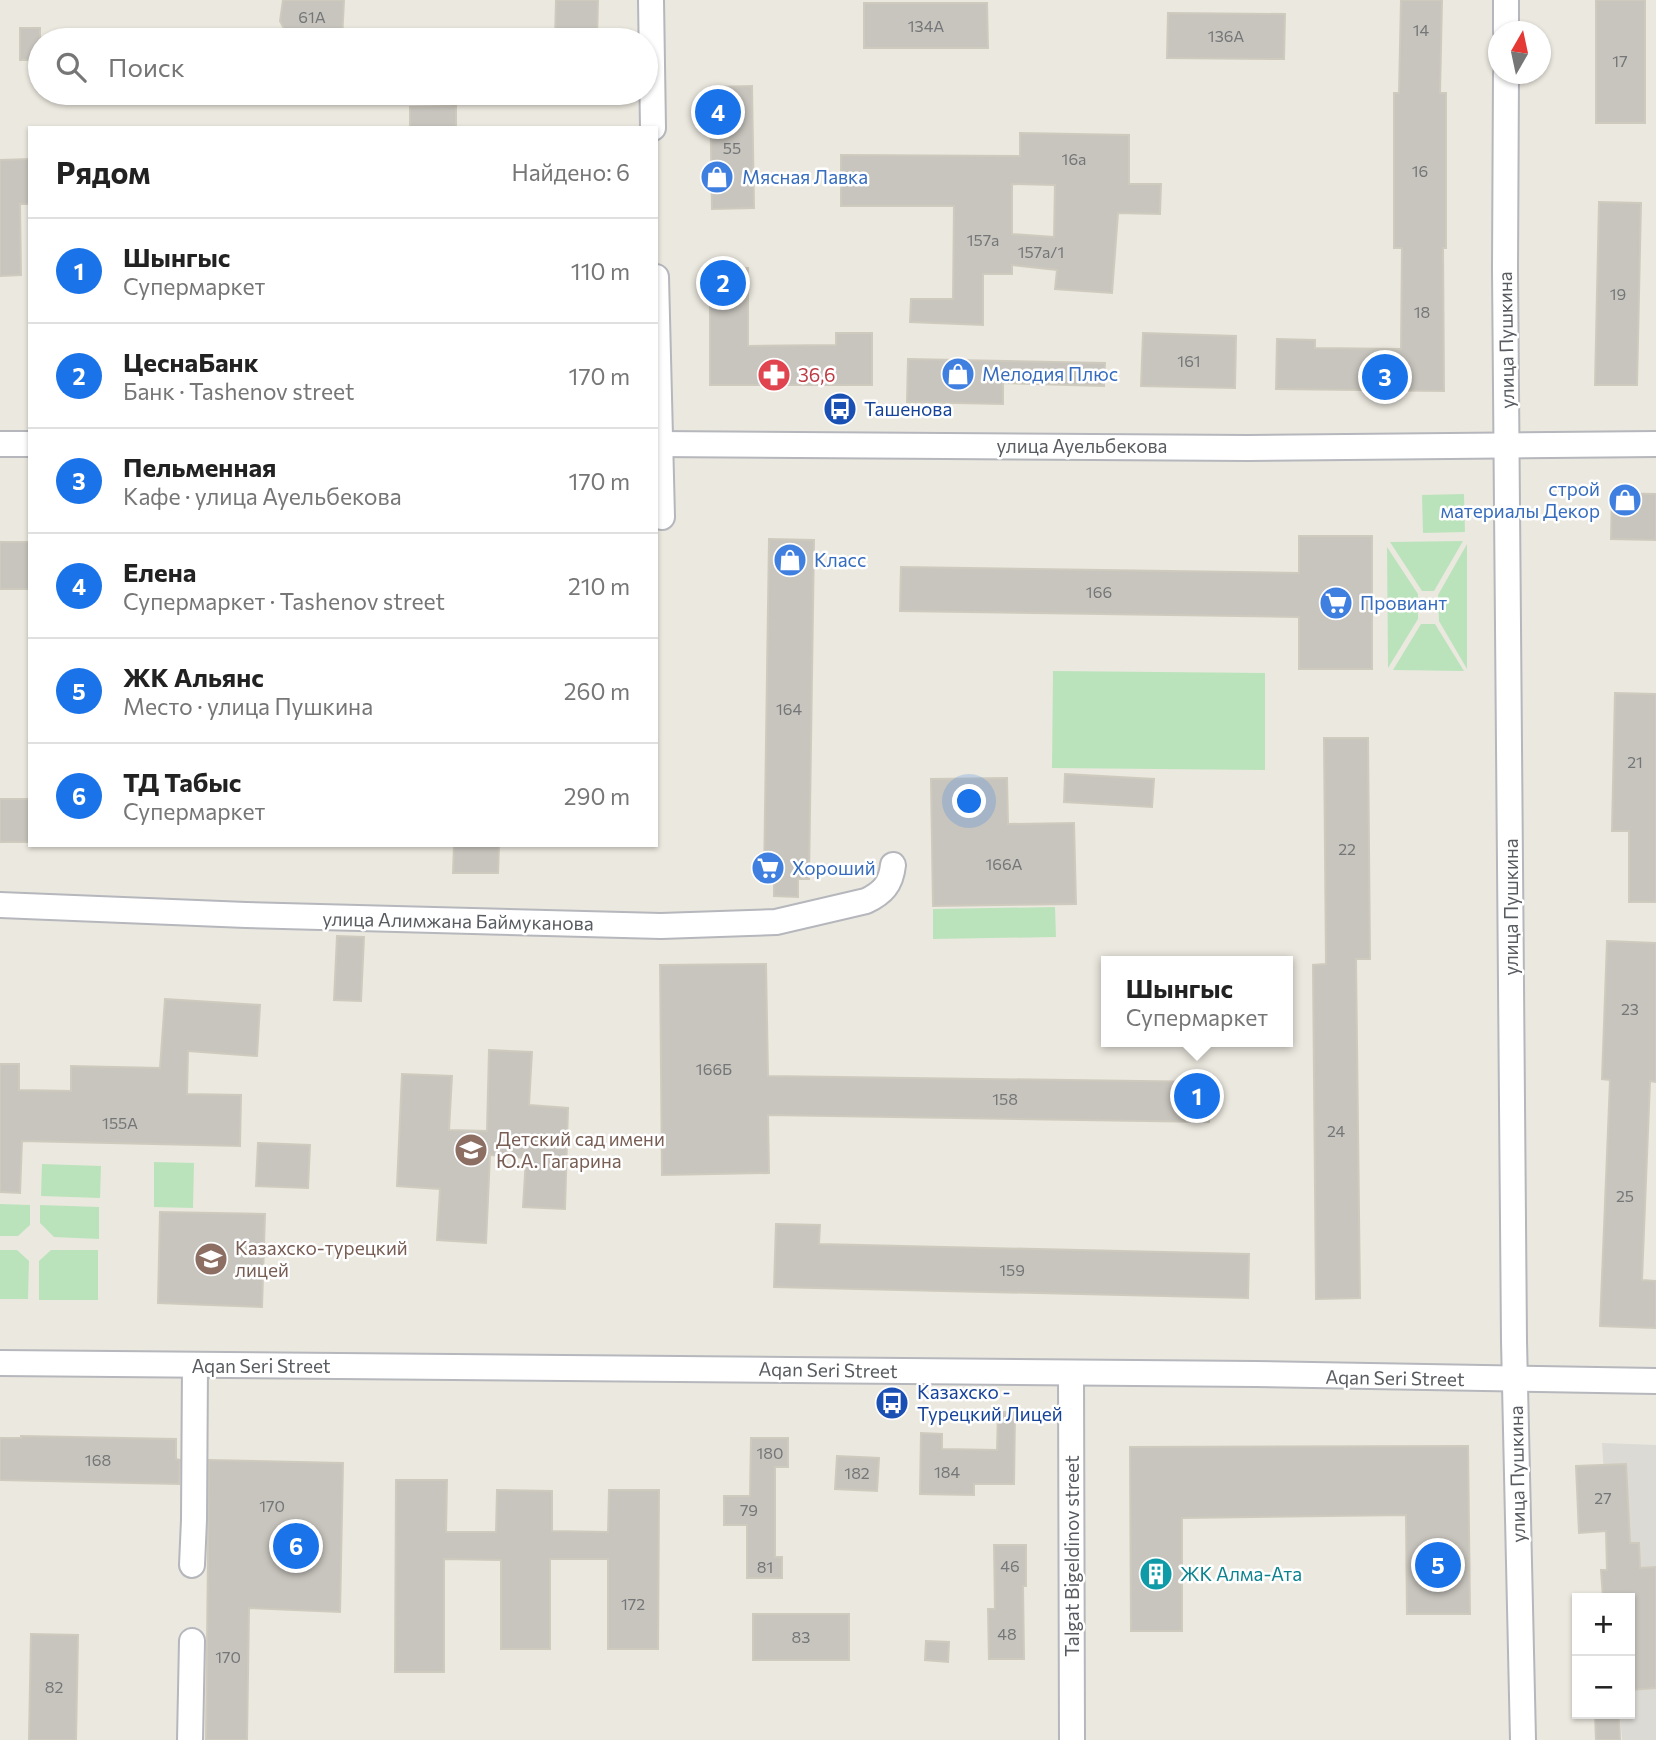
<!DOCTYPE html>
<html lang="ru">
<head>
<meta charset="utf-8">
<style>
	body { margin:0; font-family:Commissioner,sans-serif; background:#f2f2f2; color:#222 }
	.controls { position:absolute; right:21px; bottom:21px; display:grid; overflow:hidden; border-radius:0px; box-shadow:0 2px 5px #0004 }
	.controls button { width:63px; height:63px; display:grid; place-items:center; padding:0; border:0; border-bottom:2px solid #e0e0e0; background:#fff; color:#222; font:35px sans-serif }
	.compass { position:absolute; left:1488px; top:21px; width:63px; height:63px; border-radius:50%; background:#fff; box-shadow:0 2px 5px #0004; rotate:9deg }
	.you { position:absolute; left:970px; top:802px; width:24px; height:24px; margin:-18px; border:5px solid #fff; border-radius:50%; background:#1a73e8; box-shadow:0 0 0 10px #1a73e833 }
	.badge { display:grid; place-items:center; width:46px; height:46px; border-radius:50%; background:#1a73e8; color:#fff; font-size:23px; font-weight:700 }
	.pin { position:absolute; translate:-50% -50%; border:4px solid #fff; box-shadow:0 2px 7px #0006 }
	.popup { position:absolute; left:1101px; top:956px; width:192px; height:91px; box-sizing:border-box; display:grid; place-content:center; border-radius:0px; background:#fff; filter:drop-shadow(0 2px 5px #0005); font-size:23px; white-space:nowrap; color:#767676 }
	.popup b { font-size:26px; color:#222 }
	.popup::after { content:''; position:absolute; left:50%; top:100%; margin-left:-14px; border:14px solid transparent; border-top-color:#fff }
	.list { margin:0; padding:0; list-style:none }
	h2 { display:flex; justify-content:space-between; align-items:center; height:91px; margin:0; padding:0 28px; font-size:30px }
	h2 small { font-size:23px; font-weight:400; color:#767676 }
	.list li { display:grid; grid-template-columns:46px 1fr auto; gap:21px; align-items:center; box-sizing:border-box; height:105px; padding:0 28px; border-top:2px solid #e0e0e0 }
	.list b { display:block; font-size:26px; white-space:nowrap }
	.list p { margin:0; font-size:23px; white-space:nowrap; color:#767676 }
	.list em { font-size:23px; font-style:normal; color:#767676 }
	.icon { flex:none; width:38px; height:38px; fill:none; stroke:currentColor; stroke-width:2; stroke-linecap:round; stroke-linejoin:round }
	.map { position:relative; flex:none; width:1656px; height:1740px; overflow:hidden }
	.search { position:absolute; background:#fff; box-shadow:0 2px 5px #0004; left:28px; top:28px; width:630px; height:77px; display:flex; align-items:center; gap:18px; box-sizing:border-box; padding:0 24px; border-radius:38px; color:#767676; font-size:26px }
	.panel { position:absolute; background:#fff; box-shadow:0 2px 5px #0004; left:28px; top:126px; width:630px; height:721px; border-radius:0px }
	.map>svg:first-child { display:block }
	.industrial { fill:#dcdad4 }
	.green { fill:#bbe3bb }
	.building { fill:#c8c5be; stroke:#cfcabe; stroke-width:2; fill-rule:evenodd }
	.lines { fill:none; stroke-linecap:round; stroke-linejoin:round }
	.minor-casing { stroke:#b5b7bc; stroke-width:28 }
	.minor { stroke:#fff; stroke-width:24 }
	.labels { text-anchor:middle; stroke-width:5; stroke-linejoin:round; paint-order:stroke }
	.number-label { font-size:16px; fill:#747678 }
	.shop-label { font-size:19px; fill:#366cbe; stroke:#fff; text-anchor:start }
	.street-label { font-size:19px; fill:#585c60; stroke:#fff }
	.health-label { font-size:19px; fill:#be3a42; stroke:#fff; text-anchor:start }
	.transit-label { font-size:19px; fill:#164399; stroke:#fff; text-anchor:start }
	.education-label { font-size:19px; fill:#785e54; stroke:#fff; text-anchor:start }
	.culture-label { font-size:19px; fill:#0d838f; stroke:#fff; text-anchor:start }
</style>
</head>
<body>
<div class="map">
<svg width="1656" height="1740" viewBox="0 0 1656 1740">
	<rect width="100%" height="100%" fill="#ebe8df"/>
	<!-- industrial -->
	<polygon class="industrial" points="1602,1443 1656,1445 1656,1740 1622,1740 1620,1714 1630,1714 1630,1598 1612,1598"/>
	<!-- green -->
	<g class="green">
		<polygon points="1464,494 1465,532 1423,533 1422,495"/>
		<polygon points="1463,541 1434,591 1422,591 1390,542"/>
		<polygon points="1467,544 1467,669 1439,621 1438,595"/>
		<polygon points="1387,547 1418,594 1418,619 1388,668"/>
		<polygon points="1421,624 1435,624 1464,671 1393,670"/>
		<polygon points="1053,671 1265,673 1265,770 1052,768"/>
		<polygon points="1055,907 1056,937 933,939 933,909"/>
		<polygon points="154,1162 194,1163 193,1208 154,1207"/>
		<polygon points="42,1164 101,1166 100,1198 41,1196"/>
		<polygon points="0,1204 30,1205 30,1225 18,1236 0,1236"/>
		<polygon points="40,1205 99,1207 99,1239 54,1237 40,1223"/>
		<polygon points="0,1250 17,1250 29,1261 28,1299 0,1299"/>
		<polygon points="51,1250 98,1250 98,1300 39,1300 39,1261"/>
	</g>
	<!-- building -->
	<g class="building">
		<polygon points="283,0 344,0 342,40 290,40 280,21"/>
		<polygon points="556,0 598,0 597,40 555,40"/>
		<polygon points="1401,0 1442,0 1440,93 1446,93 1446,248 1443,248 1444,391 1276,389 1277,339 1315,340 1315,348 1401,349 1402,248 1394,248 1394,93 1399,93"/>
		<rect x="1596" y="0" width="49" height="123"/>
		<polygon points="864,3 987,3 988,48 864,48"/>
		<polygon points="1168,13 1285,14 1284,59 1167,58"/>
		<rect x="20" y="28" width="20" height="32"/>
		<polygon points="752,86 754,208 712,209 710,87"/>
		<polygon points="456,106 456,128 410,128 410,107"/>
		<path d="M1020,133L1129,135V184H1161L1160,214L1118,213L1112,293L1055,289L1057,270L1012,265V274H983V325L910,322L911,299H953L954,206H841V155L1020,156ZM1012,184L1055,185L1054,237L1012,234Z"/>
		<polygon points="30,159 30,204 20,204 21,275 0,276 0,160"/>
		<polygon points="1599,202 1641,203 1637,385 1595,385"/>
		<polygon points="710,268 748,268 748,346 836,345 836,333 872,333 872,385 710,385"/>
		<polygon points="1143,333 1236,336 1235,388 1141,386"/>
		<polygon points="908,359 1105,363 1104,386 1003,383 1003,404 907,402"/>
		<polygon points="1612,493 1656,494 1656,540 1611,539"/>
		<polygon points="1299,536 1372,536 1372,669 1299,669 1299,617 900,611 901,567 1299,573"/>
		<polygon points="769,539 814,540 809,879 798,879 798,897 774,896 774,879 764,878"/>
		<rect x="0" y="542" width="30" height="47"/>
		<polygon points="1615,693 1656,694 1656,902 1629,902 1629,831 1612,831"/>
		<polygon points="1324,738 1368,738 1370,959 1356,959 1360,1298 1316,1299 1313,965 1326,964"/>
		<polygon points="1065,774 1154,779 1152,807 1064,802"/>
		<polygon points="1007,778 1008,824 1074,823 1076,904 933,906 931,779"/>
		<rect x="0" y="799" width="30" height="43"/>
		<polygon points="454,845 499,845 498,873 453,873"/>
		<polygon points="337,936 364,937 361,1001 334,1000"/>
		<polygon points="1607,941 1656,943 1656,1082 1650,1081 1642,1280 1656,1281 1656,1328 1600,1326 1610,1080 1602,1079"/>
		<polygon points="766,964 768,1076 1210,1082 1209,1122 768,1115 769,1173 662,1175 660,965"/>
		<polygon points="165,999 260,1005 257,1056 188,1051 187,1094 241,1095 240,1146 22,1141 20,1193 0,1192 0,1064 19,1064 19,1090 71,1091 71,1066 160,1068"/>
		<polygon points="489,1050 532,1052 529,1105 568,1108 565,1209 523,1207 526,1158 490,1155 486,1243 437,1240 440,1189 397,1186 402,1074 452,1076 449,1130 487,1131"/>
		<polygon points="258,1143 310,1145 308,1188 256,1186"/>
		<polygon points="160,1212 265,1214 262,1307 158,1303"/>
		<polygon points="776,1224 820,1225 819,1244 1249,1254 1248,1298 774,1287"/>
		<polygon points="998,1412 1015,1412 1014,1484 974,1484 974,1495 920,1494 921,1433 942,1434 942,1449 997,1450"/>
		<polygon points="21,1436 176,1439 176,1459 180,1460 179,1484 0,1480 0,1438 21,1438"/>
		<polygon points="751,1438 788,1438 788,1467 775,1467 775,1557 782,1557 782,1578 747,1578 747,1525 724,1525 724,1496 750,1496"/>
		<polygon points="1468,1446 1470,1614 1407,1614 1406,1515 1182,1518 1182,1631 1131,1631 1130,1447"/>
		<polygon points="837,1456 879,1458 877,1491 835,1489"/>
		<polygon points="209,1460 343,1463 340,1612 249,1608 247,1740 206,1740"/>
		<polygon points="1626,1464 1630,1543 1639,1543 1640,1568 1656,1567 1656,1688 1630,1690 1630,1598 1603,1598 1601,1570 1607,1570 1606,1531 1579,1533 1576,1466"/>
		<polygon points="396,1480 447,1480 446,1532 496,1532 497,1490 552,1491 552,1531 608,1532 609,1490 659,1490 658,1649 608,1649 608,1559 550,1559 550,1649 501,1649 501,1560 444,1559 444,1672 395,1672"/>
		<polygon points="994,1545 1026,1545 1026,1586 1023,1586 1024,1659 989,1659 988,1609 995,1609"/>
		<rect x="753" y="1614" width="96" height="46"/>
		<polygon points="31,1634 78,1635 76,1740 29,1740"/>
		<polygon points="926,1641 949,1642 948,1662 925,1660"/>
		<polygon points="1595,1714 1619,1714 1620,1740 1596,1740"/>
	</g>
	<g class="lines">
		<defs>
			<g id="minor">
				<polyline points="651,0 653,128"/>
				<polyline points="1506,32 1506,0"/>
				<polyline points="1506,74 1505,269 1514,1341 1523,1740"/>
				<polyline points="656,277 662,517"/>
				<polyline points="0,444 30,444"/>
				<polyline points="656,444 1248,448 1656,444"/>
				<path d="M0,905L246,915L661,926L776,922L866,901C883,893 891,884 893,865"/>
				<polyline points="0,1363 1255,1374 1656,1381"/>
				<polyline points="1071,1373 1072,1740"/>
				<polyline points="192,1565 194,1520 195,1365"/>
				<polyline points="190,1740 192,1641"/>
			</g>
		</defs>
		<!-- minor casing -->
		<use href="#minor" class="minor-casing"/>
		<!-- minor -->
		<use href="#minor" class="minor"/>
	</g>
	<!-- icons -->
	<defs>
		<symbol id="shop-disc" viewBox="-11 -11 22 22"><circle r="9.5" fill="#3f7fe0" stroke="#fff"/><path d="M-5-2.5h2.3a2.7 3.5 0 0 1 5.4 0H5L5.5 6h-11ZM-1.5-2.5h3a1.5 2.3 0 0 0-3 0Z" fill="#fff"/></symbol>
		<symbol id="pharmacy-disc" viewBox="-11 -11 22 22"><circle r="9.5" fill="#e0444e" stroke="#fff"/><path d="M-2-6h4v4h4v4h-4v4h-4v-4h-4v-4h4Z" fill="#fff"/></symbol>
		<symbol id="bus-disc" viewBox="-11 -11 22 22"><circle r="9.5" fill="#1a4fb4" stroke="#fff"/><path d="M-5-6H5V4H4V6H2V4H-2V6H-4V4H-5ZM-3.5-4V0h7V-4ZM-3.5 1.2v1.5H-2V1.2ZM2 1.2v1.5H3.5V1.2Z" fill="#fff"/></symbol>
		<symbol id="supermarket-disc" viewBox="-11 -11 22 22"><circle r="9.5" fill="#3f7fe0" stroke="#fff"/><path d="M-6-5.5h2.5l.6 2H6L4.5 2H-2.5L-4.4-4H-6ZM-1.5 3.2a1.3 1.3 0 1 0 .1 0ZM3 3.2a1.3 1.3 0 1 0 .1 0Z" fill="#fff"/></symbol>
		<symbol id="school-disc" viewBox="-11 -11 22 22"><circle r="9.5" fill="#8d6e63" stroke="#fff"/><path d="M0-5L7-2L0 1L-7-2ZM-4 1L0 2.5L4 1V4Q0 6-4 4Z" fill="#fff"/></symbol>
		<symbol id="university-disc" viewBox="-11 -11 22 22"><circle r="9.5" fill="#8d6e63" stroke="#fff"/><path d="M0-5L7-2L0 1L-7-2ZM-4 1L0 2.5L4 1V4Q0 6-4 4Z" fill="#fff"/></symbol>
		<symbol id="building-disc" viewBox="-11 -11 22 22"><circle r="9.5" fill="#0f9aa8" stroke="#fff"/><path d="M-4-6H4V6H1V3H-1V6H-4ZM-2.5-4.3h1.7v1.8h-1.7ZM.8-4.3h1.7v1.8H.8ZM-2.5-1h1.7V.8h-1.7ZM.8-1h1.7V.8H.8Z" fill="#fff"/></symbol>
	</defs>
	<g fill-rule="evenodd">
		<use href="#shop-disc" x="698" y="158" width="38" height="38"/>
		<use href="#shop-disc" x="939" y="355" width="38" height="38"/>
		<use href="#pharmacy-disc" x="755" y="356" width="38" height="38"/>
		<use href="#bus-disc" x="821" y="390" width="38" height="38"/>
		<use href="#shop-disc" x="1606" y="481" width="38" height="38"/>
		<use href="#shop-disc" x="771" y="541" width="38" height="38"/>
		<use href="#supermarket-disc" x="1317" y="584" width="38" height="38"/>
		<use href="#supermarket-disc" x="749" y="849" width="38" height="38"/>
		<use href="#school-disc" x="452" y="1131" width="38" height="38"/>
		<use href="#university-disc" x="192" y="1240" width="38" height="38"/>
		<use href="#bus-disc" x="873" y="1384" width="38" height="38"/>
		<use href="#building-disc" x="1137" y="1555" width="38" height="38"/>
	</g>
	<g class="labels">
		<!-- number labels -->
		<g class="number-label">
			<text x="312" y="23">61А</text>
			<text x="926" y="32">134A</text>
			<text x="1421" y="36">14</text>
			<text x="1226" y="42">136A</text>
			<text x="1620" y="67">17</text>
			<text x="732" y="154">55</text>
			<text x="1074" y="165">16а</text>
			<text x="1420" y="177">16</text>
			<text x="983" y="246">157а</text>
			<text x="1041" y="258">157а/1</text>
			<text x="1618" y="300">19</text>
			<text x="1422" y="318">18</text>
			<text x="1189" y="367">161</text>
			<text x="1099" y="598">166</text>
			<text x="789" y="715">164</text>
			<text x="1635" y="768">21</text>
			<text x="1347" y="855">22</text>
			<text x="1004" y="870">166А</text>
			<text x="1630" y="1015">23</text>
			<text x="714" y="1075">166Б</text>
			<text x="1005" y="1105">158</text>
			<text x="120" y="1129">155А</text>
			<text x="1336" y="1137">24</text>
			<text x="1625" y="1202">25</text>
			<text x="1012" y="1276">159</text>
			<text x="770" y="1459">180</text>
			<text x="98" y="1466">168</text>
			<text x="947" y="1478">184</text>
			<text x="857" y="1479">182</text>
			<text x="1603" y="1504">27</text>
			<text x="272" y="1512">170</text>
			<text x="749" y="1516">79</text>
			<text x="1010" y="1572">46</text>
			<text x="765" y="1573">81</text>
			<text x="633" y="1610">172</text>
			<text x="1007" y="1640">48</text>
			<text x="801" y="1643">83</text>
			<text x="228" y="1663">170</text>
			<text x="54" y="1693">82</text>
		</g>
		<!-- shop labels -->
		<g class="shop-label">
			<text x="742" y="184">Мясная Лавка</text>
			<text x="982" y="381">Мелодия Плюс</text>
			<text x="1600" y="496" text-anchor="end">строй<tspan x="1600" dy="22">материалы Декор</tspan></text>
			<text x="814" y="567">Класс</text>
			<text x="1360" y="610">Провиант</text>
			<text x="792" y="875">Хороший</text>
		</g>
		<!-- street labels -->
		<g class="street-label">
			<text transform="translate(1506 340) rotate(-91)" y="7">улица Пушкина</text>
			<text x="1082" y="453">улица Ауельбекова</text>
			<text transform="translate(1511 907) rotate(-90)" y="7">улица Пушкина</text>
			<text transform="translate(458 921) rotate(1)" y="7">улица Алимжана Баймуканова</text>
			<text x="261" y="1373">Aqan Seri Street</text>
			<text transform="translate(828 1370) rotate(1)" y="7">Aqan Seri Street</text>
			<text transform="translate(1395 1378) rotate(1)" y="7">Aqan Seri Street</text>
			<text transform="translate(1517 1474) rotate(-91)" y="7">улица Пушкина</text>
			<text transform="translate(1072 1556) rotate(-90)" y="7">Talgat Bigeldinov street</text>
		</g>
		<!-- health labels -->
		<g class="health-label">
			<text x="798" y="382">36,6</text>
		</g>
		<!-- transit labels -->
		<g class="transit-label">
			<text x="864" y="416">Ташенова</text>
			<text x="917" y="1399">Казахско -<tspan x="917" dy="22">Турецкий Лицей</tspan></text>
		</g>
		<!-- education labels -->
		<g class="education-label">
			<text x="496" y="1146">Детский сад имени<tspan x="496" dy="22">Ю.А. Гагарина</tspan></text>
			<text x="235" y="1255">Казахско-турецкий<tspan x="235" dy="22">лицей</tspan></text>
		</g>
		<!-- culture labels -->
		<g class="culture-label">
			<text x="1180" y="1581">ЖК Алма-Ата</text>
		</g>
	</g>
</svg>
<div class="controls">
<button>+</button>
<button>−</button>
</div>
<svg class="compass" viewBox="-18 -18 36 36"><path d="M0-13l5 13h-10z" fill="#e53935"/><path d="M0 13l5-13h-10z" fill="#767676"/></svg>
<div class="you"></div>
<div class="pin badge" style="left:1197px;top:1096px">1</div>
<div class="popup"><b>Шынгыс</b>Супермаркет</div>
<div class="pin badge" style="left:723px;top:283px">2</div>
<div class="pin badge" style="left:1385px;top:377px">3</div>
<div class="pin badge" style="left:718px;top:112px">4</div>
<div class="pin badge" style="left:1438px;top:1565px">5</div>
<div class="pin badge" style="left:296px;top:1546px">6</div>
<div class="search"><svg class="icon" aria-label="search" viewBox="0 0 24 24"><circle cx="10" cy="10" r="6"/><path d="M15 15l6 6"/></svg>Поиск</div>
<section class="panel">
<h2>Рядом<small>Найдено: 6</small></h2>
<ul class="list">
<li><span class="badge">1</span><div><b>Шынгыс</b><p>Супермаркет</p></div><em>110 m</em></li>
<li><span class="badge">2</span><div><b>ЦеснаБанк</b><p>Банк · Tashenov street</p></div><em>170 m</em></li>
<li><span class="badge">3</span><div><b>Пельменная</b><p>Кафе · улица Ауельбекова</p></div><em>170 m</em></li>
<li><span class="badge">4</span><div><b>Елена</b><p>Супермаркет · Tashenov street</p></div><em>210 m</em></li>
<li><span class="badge">5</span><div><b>ЖК Альянс</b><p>Место · улица Пушкина</p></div><em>260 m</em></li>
<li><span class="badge">6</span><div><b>ТД Табыс</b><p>Супермаркет</p></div><em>290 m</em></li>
</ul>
</section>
</div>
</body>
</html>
